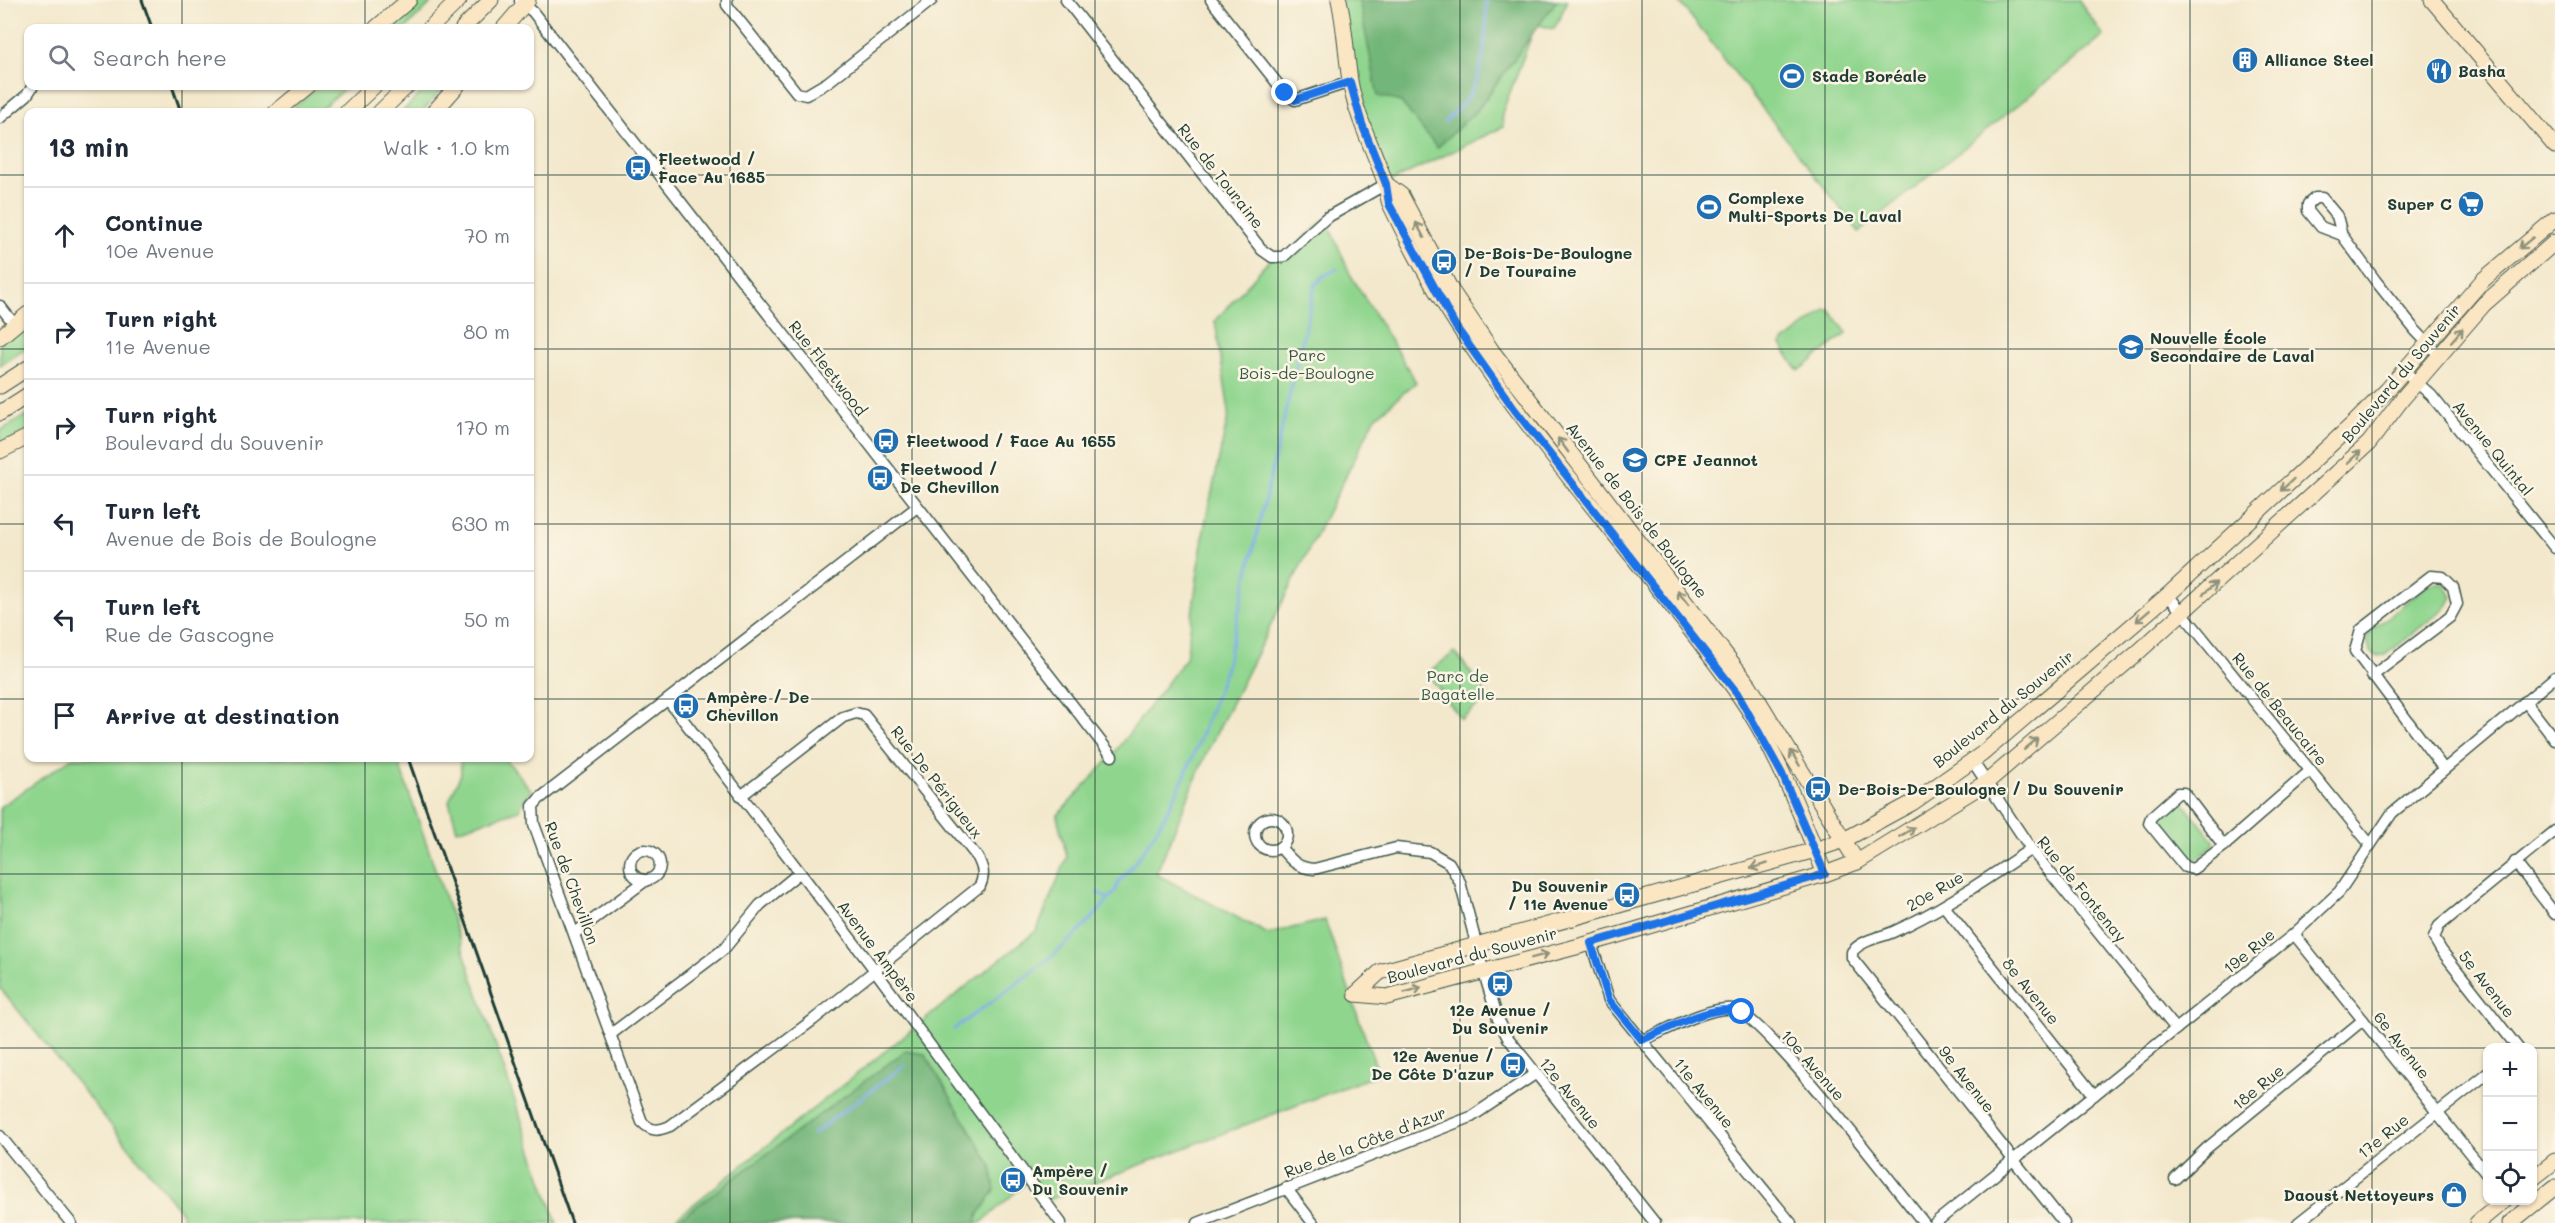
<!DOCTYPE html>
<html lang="en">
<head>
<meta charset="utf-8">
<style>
	body { margin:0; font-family:Mali,sans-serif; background:#f2f2f3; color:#1f2937 }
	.controls { position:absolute; right:18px; bottom:18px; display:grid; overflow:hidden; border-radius:12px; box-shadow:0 2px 4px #0004 }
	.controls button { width:54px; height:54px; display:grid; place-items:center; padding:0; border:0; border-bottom:2px solid #e0e1e3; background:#fff; color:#1f2937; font:30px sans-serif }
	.stop { position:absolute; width:18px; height:18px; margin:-14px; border:4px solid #1a73e8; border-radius:50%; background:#fff }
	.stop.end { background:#1a73e8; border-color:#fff; box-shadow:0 2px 6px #0008 }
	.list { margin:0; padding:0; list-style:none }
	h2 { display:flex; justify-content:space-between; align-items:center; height:78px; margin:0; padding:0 24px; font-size:26px }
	h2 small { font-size:20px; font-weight:400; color:#747a83 }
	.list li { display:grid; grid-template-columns:39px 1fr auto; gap:18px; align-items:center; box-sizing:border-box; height:96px; padding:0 24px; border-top:2px solid #e0e1e3 }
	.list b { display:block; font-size:22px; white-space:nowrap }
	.list p { margin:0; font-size:20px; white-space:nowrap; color:#747a83 }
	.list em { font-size:20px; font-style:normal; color:#747a83 }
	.icon { flex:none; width:33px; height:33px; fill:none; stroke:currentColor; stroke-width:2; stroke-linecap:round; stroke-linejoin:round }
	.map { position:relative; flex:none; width:2555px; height:1223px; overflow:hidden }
	.search { position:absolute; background:#fff; box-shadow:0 2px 4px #0004; left:24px; top:24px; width:510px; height:66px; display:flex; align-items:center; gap:15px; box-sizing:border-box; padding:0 21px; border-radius:12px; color:#747a83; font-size:22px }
	.panel { position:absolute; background:#fff; box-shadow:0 2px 4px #0004; left:24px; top:108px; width:510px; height:654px; border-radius:12px }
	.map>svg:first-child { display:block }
	.green { fill:#8fd58e; stroke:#578961; stroke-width:1.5 }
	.forest { fill:#73b679; stroke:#497a56; stroke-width:1.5 }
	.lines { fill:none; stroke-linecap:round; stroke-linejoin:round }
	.stream { stroke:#7cace7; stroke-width:3 }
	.street-casing { stroke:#3f574b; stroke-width:13 }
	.secondary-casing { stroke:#3f574b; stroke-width:17 }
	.street { stroke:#fff; stroke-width:10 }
	.secondary { stroke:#fbe6c4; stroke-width:15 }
	.rail { stroke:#1f3d34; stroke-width:3 }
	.oneway { stroke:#8d927c }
	.route { stroke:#1a73e8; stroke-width:8 }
	.grid { fill:none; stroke:#1f3d34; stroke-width:1.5; stroke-opacity:0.55 }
	.labels { text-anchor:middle; stroke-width:5; stroke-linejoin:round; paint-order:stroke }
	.poi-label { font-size:16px; font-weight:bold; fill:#1f3d34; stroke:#fcf5e5; text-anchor:start }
	.street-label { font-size:16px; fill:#1f3d34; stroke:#fcf5e5 }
	.park-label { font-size:16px; fill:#355b46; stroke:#fcf5e5 }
</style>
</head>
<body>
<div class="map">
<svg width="2555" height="1223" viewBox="0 0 2555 1223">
	<rect width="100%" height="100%" fill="#fcf5e5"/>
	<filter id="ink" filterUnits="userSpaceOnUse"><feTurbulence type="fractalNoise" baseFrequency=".0167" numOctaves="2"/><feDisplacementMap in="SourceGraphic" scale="12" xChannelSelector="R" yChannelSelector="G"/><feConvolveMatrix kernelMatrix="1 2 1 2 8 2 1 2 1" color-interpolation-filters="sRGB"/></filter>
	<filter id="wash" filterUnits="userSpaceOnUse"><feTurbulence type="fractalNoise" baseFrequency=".008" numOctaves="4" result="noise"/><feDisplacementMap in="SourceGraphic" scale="24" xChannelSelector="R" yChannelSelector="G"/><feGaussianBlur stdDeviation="1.35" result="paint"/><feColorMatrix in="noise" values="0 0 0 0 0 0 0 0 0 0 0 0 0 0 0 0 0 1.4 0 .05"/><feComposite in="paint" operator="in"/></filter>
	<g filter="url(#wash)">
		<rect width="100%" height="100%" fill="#f3e8cc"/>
		<!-- green -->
		<g class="green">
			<polygon points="418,0 434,0 406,28 385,28"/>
			<polygon points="1339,0 1568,0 1554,29 1536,24 1502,113 1503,127 1386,184 1362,124"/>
			<polygon points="1678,0 2078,0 2104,36 1859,232"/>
			<polygon points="319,86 348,86 317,112 288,112"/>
			<polygon points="428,86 445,86 422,112 402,112"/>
			<path d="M1326,218L1350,274L1416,382L1375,418L1207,752L1156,874L1268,934L1325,920C1343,971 1359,1023 1379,1074L1045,1201L1028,1181L981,1223H670L1037,930L1067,857L1057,816L1112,756L1186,658L1204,529L1229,412L1215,321L1272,257H1283Z"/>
			<polygon points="1826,310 1830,310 1847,333 1800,370 1796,368 1781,344"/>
			<polygon points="28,319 28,346 0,365 0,341"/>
			<polygon points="28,414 28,431 0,445 0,431"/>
			<polygon points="2440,583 2445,585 2452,597 2447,606 2386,655 2377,656 2370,652 2367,639 2372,630 2429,584"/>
			<polygon points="1455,652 1489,697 1461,719 1427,673"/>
			<polygon points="72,758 397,758 557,1223 183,1223 182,1213 0,988 0,807"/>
			<polygon points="460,758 505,758 532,791 524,799 520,810 457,830 449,801 461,774"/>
			<polygon points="2177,800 2183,802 2214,841 2214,846 2194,861 2187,860 2156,824 2155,819"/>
		</g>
		<!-- forest -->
		<g class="forest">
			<polygon points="1359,0 1557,0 1479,108 1437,148 1401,102 1378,96"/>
			<polygon points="905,1051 925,1054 992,1167 995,1190 979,1214 976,1223 674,1223"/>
		</g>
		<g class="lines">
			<!-- stream -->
			<g class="stream">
				<path d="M1445,122C1452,112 1464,105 1470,94C1485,68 1487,29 1486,0"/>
				<polyline points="1097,892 1108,899"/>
				<path d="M954,1029C997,997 1044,967 1083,928C1095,916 1106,903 1116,890C1117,888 1117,884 1119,882C1171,823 1200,742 1226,667L1315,285L1325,275L1337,269"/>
				<polyline points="813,1134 905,1065"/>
			</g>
		</g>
	</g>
	<g filter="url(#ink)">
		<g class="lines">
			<defs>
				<g id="street">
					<polyline points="727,0 727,5 797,93 806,95 828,82 932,0"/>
					<polyline points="1066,0 1262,250 1272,257 1283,257 1326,218 1386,184"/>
					<polyline points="1211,0 1285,93 1295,100 1350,82"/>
					<polyline points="520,1 533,12 1112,756"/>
					<polyline points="0,118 27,95 33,86"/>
					<polyline points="2342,235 2321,227 2308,211 2308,204 2315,198 2322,198 2337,216 2342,235 2375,280 2415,330 2439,355"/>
					<polyline points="0,306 15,325"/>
					<polyline points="2404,371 2431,395 2555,548"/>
					<polyline points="2168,595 2369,843"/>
					<polyline points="2372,676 2450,617 2457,604 2453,587 2443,577 2431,576 2361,630 2355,651 2443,768"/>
					<polyline points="668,700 874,969 1061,1223"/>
					<polyline points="2525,701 2555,740"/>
					<polyline points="1973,762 2031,849 2176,1029"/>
					<path d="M741,796L843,717L856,713L864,715L978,858C983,868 985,875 980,886L813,1020L670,1126C658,1131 652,1132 642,1122L534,824L533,806L539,799L917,507"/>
					<circle cx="1271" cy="834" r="16"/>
					<polyline points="2224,846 2184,793 2178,793 2151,817 2149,823 2185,867 2193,869 2224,846 2311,770"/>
					<path d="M1280,847C1291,860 1297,868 1314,869L1396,848L1430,852L1449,863L1460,882L1483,970L1498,1019L1508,1038L1655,1223"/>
					<path d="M2031,849C1986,879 1942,910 1893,932C1879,938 1861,940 1852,952V958L2064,1223"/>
					<circle cx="645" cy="865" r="15"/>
					<polyline points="2515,862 2555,914"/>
					<polyline points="1944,906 2094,1095"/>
					<polyline points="575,933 645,881"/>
					<polyline points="2294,934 2488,1176"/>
					<polyline points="1591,943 1609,1000 1791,1223"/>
					<polyline points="611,1034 724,949 760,905 799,873"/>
					<path d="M1643,1040C1665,1031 1709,1006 1733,1009C1762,1013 1897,1190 1924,1223"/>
					<polyline points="2518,1048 2441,950 2434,938 2439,926 2555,831"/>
					<polyline points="0,1136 71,1223"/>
					<polyline points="2175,1179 2207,1148 2363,1020"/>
					<polyline points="1286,1188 1313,1223"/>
					<polyline points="1198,1223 1471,1117 1535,1074"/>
					<polyline points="1935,1223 2294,934 2339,892 2392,813 2555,677"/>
					<polyline points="2298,1223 2488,1073"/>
				</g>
				<g id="secondary">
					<path d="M1339,0C1345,27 1346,54 1350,81C1356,116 1373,148 1385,182C1388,190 1387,199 1391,206C1476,388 1621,529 1736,691C1775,746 1800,813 1825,874"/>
					<polyline points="2432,0 2555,146"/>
					<polyline points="376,28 409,0"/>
					<polyline points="430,28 459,0"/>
					<polyline points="463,28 491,0"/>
					<polyline points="504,28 528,0"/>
					<polyline points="276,112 308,86"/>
					<polyline points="347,112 374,86"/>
					<polyline points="380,112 407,86"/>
					<polyline points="434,112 457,86"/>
					<polyline points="1386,184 1401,195 1451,290 1492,351 1749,685 1857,862"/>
					<polyline points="0,337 28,314"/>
					<polyline points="0,386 28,368"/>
					<polyline points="0,413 28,395"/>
					<polyline points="0,451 28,437"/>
					<polyline points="1356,994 1380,972 1815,850 1844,840 1912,803 1982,754 2168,595 2354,423 2387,390 2483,280 2555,219"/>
					<polyline points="1356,994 1387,997 1591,943 1825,874 1857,862 1987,782 2135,655 2369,443 2403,398 2484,304 2555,242"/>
					<polyline points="2532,1179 2555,1161"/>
					<polyline points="2477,1223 2505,1200"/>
					<polyline points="2510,1223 2555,1187"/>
				</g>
			</defs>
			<!-- street casing -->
			<use href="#street" class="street-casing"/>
			<!-- secondary casing -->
			<use href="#secondary" class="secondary-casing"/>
			<!-- street -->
			<use href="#street" class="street"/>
			<!-- secondary -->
			<use href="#secondary" class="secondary"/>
			<!-- rail -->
			<g class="rail">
				<polyline points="142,0 152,28"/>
				<polyline points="172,86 181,112"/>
				<polyline points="408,758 572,1223"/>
			</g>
		</g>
		<!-- one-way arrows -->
		<defs><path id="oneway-shaft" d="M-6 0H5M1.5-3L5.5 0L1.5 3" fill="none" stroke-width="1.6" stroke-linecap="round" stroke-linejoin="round" transform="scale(1.5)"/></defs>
		<g class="oneway">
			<use href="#oneway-shaft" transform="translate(1420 230) rotate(-118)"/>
			<use href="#oneway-shaft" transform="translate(2526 243) rotate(141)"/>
			<use href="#oneway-shaft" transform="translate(2457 335) rotate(-49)"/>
			<use href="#oneway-shaft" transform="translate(1563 445) rotate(-126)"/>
			<use href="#oneway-shaft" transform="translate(2354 457) rotate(-42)"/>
			<use href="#oneway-shaft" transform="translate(2287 485) rotate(137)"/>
			<use href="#oneway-shaft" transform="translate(2210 588) rotate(-42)"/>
			<use href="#oneway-shaft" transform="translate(1683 598) rotate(-128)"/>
			<use href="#oneway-shaft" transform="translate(2143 616) rotate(139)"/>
			<use href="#oneway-shaft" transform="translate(2031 744) rotate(-40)"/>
			<use href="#oneway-shaft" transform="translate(1795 758) rotate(-121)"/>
			<use href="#oneway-shaft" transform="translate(1907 832) rotate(-31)"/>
			<use href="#oneway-shaft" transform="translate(1759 866) rotate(164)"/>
			<use href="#oneway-shaft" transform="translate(1540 956) rotate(-14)"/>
			<use href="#oneway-shaft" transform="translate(1413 990) rotate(-16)"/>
		</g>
	</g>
	<g class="lines" filter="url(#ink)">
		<!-- route -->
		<path class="route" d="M1285,93L1295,100L1350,82L1362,124L1386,184L1389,204L1456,327L1515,410L1737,693L1782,774L1825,874L1591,943L1609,1000L1642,1040C1671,1028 1711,1003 1742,1012"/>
	</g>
	<!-- grid -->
	<path class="grid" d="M182,0V28M365,0V28M548,0V1223M730,0V1223M912,0V1223M1095,0V1223M1278,0V1223M1460,0V1223M1642,0V1223M1825,0V1223M2008,0V1223M2190,0V1223M2372,0V1223M182,86V112M365,86V112M0,175H28M530,175H2555M0,349H28M530,349H2555M0,524H28M530,524H2555M0,699H28M530,699H2555M182,758V1223M365,758V1223M0,874H2555M0,1048H2488M2532,1048H2555"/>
	<!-- icons -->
	<defs>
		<symbol id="building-disc" viewBox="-11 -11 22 22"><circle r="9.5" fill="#1f6fb2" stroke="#fcf5e5"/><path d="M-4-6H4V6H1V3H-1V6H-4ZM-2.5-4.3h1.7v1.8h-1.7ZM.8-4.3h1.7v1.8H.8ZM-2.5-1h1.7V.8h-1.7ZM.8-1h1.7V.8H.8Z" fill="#fff"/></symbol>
		<symbol id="restaurant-disc" viewBox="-11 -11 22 22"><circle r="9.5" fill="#1f6fb2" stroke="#fcf5e5"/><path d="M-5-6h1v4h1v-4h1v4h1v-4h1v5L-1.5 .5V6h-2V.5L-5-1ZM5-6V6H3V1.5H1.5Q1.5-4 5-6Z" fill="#fff"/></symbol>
		<symbol id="stadium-disc" viewBox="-11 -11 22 22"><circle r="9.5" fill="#1f6fb2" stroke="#fcf5e5"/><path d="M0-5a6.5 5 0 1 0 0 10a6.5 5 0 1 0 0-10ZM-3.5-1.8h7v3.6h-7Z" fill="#fff"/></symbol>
		<symbol id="bus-disc" viewBox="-11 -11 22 22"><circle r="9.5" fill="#1f6fb2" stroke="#fcf5e5"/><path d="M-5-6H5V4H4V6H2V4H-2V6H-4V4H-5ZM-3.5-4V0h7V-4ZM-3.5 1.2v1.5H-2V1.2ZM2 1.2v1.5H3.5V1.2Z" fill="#fff"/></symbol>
		<symbol id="supermarket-disc" viewBox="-11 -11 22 22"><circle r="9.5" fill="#1f6fb2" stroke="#fcf5e5"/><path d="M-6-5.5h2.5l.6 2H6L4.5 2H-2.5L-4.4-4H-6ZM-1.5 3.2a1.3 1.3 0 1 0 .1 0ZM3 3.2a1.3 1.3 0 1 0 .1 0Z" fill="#fff"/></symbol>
		<symbol id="school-disc" viewBox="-11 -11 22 22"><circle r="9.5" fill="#1f6fb2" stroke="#fcf5e5"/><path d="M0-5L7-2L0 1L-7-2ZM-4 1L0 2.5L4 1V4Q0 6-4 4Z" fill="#fff"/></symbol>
		<symbol id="shop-disc" viewBox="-11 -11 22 22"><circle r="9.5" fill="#1f6fb2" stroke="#fcf5e5"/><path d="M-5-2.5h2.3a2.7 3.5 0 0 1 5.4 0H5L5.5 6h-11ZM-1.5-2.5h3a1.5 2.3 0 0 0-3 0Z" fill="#fff"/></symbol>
	</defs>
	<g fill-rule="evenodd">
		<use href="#building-disc" x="2230" y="45" width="30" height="30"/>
		<use href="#restaurant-disc" x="2424" y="56" width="30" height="30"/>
		<use href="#stadium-disc" x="1777" y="61" width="30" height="30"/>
		<use href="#bus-disc" x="623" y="153" width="30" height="30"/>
		<use href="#supermarket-disc" x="2456" y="189" width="30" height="30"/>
		<use href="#stadium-disc" x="1694" y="192" width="30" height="30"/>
		<use href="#bus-disc" x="1429" y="247" width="30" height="30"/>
		<use href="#school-disc" x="2116" y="332" width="30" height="30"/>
		<use href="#bus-disc" x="871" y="426" width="30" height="30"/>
		<use href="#school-disc" x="1620" y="445" width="30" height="30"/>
		<use href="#bus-disc" x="865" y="463" width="30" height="30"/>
		<use href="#bus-disc" x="671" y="691" width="30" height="30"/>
		<use href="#bus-disc" x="1803" y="774" width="30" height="30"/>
		<use href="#bus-disc" x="1612" y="880" width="30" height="30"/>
		<use href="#bus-disc" x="1485" y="969" width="30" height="30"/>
		<use href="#bus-disc" x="1498" y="1050" width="30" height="30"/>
		<use href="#bus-disc" x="998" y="1165" width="30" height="30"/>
		<use href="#shop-disc" x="2439" y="1180" width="30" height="30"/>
	</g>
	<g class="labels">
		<!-- poi labels -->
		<g class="poi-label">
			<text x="2264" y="66">Alliance Steel</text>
			<text x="2458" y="77">Basha</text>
			<text x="1812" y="82">Stade Boréale</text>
			<text x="658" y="165">Fleetwood /<tspan x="658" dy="18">Face Au 1685</tspan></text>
			<text x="1728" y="204">Complexe<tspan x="1728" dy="18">Multi-Sports De Laval</tspan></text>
			<text x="2452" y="210" text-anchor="end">Super C</text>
			<text x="1464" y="259">De-Bois-De-Boulogne<tspan x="1464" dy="18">/ De Touraine</tspan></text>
			<text x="2150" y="344">Nouvelle École<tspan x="2150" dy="18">Secondaire de Laval</tspan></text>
			<text x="906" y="447">Fleetwood / Face Au 1655</text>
			<text x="1654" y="466">CPE Jeannot</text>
			<text x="900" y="475">Fleetwood /<tspan x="900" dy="18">De Chevillon</tspan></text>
			<text x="706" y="703">Ampère / De<tspan x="706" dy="18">Chevillon</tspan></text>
			<text x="1838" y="795">De-Bois-De-Boulogne / Du Souvenir</text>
			<text x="1608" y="892" text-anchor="end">Du Souvenir<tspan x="1608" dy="18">/ 11e Avenue</tspan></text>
			<text x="1500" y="1016" text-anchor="middle">12e Avenue /<tspan x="1500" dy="18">Du Souvenir</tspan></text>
			<text x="1494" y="1062" text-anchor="end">12e Avenue /<tspan x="1494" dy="18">De Côte D'azur</tspan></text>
			<text x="1032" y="1177">Ampère /<tspan x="1032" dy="18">Du Souvenir</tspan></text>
			<text x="2434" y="1201" text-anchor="end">Daoust Nettoyeurs</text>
		</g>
		<!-- street labels -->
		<g class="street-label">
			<text transform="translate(1221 176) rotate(52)" y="6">Rue de Touraine</text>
			<text transform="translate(828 368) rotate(52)" y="6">Rue Fleetwood</text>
			<text transform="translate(2401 373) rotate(-50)" y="6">Boulevard du Souvenir</text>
			<text transform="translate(2493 448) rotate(51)" y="6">Avenue Quintal</text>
			<text transform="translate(1637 510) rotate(52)" y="6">Avenue de Bois de Boulogne</text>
			<text transform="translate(2003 709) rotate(-39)" y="6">Boulevard du Souvenir</text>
			<text transform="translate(2280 709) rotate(51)" y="6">Rue de Beaucaire</text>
			<text transform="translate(937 782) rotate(52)" y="6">Rue De Périgueux</text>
			<text transform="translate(572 883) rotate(70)" y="6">Rue de Chevillon</text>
			<text transform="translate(2082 889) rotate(51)" y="6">Rue de Fontenay</text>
			<text transform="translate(1935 891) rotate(-30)" y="6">20e Rue</text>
			<text transform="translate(878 951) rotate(53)" y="6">Avenue Ampère</text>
			<text transform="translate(2249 951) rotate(-39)" y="6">19e Rue</text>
			<text transform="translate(1472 955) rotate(-15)" y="6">Boulevard du Souvenir</text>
			<text transform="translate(2487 984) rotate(52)" y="6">5e Avenue</text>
			<text transform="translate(2031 991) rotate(51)" y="6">8e Avenue</text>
			<text transform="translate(2402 1045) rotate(52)" y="6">6e Avenue</text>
			<text transform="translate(1813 1065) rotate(49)" y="6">10e Avenue</text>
			<text transform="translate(1967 1079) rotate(52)" y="6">9e Avenue</text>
			<text transform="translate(2258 1087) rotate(-39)" y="6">18e Rue</text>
			<text transform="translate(1570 1093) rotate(51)" y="6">12e Avenue</text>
			<text transform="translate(1704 1093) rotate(51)" y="6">11e Avenue</text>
			<text transform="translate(2383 1136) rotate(-39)" y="6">17e Rue</text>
			<text transform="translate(1365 1142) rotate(-21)" y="6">Rue de la Côte d'Azur</text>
		</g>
		<!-- park labels -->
		<g class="park-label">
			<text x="1307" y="361">Parc<tspan x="1307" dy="18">Bois-de-Boulogne</tspan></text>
			<text x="1458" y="682">Parc de<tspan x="1458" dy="18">Bagatelle</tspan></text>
		</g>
	</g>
</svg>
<div class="controls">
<button>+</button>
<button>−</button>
<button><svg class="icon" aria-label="locate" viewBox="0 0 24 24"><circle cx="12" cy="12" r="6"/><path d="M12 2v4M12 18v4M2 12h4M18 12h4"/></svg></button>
</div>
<div class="stop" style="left:1742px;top:1012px"></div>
<div class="stop end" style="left:1285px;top:93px"></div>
<div class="search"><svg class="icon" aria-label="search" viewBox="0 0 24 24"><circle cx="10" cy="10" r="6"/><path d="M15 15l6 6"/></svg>Search here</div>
<section class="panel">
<h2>13 min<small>Walk · 1.0 km</small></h2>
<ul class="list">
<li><svg class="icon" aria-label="ahead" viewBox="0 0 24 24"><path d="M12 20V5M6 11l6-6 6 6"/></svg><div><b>Continue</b><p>10e Avenue</p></div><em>70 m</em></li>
<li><svg class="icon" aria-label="right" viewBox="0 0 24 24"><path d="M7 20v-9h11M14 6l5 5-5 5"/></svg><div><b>Turn right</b><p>11e Avenue</p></div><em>80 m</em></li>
<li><svg class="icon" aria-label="right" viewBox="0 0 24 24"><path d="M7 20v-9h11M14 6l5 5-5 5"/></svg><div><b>Turn right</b><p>Boulevard du Souvenir</p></div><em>170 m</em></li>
<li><svg class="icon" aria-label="left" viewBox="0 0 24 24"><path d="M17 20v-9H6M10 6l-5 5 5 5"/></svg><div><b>Turn left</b><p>Avenue de Bois de Boulogne</p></div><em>630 m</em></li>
<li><svg class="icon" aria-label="left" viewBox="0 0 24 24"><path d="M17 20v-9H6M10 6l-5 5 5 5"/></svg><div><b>Turn left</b><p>Rue de Gascogne</p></div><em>50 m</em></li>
<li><svg class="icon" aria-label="arrive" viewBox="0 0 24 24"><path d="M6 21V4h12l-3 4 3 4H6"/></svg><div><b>Arrive at destination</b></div></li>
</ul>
</section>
</div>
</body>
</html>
